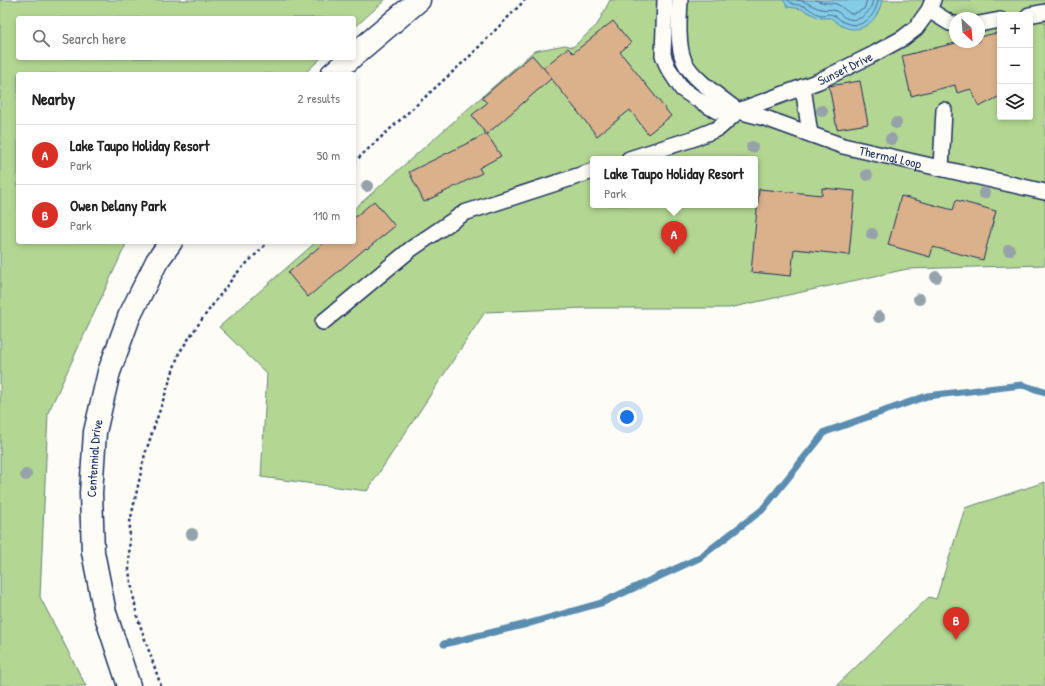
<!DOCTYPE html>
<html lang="en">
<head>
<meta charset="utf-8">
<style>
	body { margin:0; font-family:"Patrick Hand",sans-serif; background:#f2f2f2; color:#222 }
	.controls { position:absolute; right:12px; top:12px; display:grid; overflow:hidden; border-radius:4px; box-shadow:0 2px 6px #0003 }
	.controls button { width:36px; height:36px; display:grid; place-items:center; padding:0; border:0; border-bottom:1px solid #e0e0e0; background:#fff; color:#222; font:20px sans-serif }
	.compass { position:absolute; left:949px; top:12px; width:36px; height:36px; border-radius:50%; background:#fff; box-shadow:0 2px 6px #0003; rotate:154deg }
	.you { position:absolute; left:627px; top:417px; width:14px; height:14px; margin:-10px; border:3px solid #fff; border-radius:50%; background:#1a73e8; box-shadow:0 0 0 6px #1a73e833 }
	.badge { display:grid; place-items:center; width:26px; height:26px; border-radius:50%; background:#d93025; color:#fff; font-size:13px; font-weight:700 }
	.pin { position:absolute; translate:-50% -33px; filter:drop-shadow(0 1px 2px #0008) }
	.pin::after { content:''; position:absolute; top:21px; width:14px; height:12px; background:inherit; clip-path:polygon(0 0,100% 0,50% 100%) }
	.popup { position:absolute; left:590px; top:156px; width:168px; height:52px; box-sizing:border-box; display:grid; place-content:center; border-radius:4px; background:#fff; filter:drop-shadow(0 1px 3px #0005); font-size:13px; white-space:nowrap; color:#767676 }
	.popup b { font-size:15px; color:#222 }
	.popup::after { content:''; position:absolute; left:50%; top:100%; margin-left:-8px; border:8px solid transparent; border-top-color:#fff }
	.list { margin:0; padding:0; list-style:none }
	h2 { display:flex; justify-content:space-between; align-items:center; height:52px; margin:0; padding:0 16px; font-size:17px }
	h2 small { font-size:13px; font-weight:400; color:#767676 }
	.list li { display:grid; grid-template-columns:26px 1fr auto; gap:12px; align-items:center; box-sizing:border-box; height:60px; padding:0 16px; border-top:1px solid #e0e0e0 }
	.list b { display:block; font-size:15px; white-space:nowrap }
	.list p { margin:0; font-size:13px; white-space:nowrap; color:#767676 }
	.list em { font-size:13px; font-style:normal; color:#767676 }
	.icon { flex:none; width:22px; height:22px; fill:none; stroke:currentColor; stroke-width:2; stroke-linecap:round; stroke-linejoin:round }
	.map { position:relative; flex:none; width:1045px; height:686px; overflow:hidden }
	.search { position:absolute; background:#fff; box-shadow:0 2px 6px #0003; left:16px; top:16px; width:340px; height:44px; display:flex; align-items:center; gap:10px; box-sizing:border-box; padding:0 14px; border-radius:4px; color:#767676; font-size:15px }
	.panel { position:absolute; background:#fff; box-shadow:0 2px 6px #0003; left:16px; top:72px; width:340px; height:172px; border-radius:4px }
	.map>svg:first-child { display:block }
	.green { fill:#b3d792; stroke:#678378; fill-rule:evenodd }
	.water { fill:#84cbe5; stroke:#5a8daf }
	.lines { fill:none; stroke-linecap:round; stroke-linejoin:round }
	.shore { stroke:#456d94; stroke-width:1 }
	.stream { stroke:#5a8daf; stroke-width:7 }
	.building { fill:#dbb18c; stroke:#1b2f5e }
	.service-casing { stroke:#1b2f5e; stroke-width:18 }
	.secondary-casing { stroke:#1b2f5e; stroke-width:25 }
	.path { stroke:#1b2f5e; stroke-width:2.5; stroke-dasharray:3 3; stroke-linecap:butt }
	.service { stroke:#fdfcf7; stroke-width:15 }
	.secondary { stroke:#fdfcf7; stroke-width:22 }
	.tree { fill:#96a2aa }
	.labels { text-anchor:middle; stroke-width:4; stroke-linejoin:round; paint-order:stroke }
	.street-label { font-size:13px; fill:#1b2f5e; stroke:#fdfcf7 }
</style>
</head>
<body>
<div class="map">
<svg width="1045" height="686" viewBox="0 0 1045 686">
	<rect width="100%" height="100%" fill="#fdfcf7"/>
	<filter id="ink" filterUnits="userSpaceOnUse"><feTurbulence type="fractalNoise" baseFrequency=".025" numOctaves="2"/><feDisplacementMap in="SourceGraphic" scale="8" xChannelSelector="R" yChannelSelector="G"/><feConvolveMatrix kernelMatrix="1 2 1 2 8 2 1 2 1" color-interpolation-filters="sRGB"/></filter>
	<g filter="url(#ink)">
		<!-- green -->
		<g class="green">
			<polygon points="0,0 385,0 354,28 354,18 18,18 18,58 321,58 304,74 18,74 18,242 127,242 48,413 40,597 86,686 0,686"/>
			<path d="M610,0H1045V265L907,269L729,308H587L485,312L367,491L261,477L267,374L219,327L316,242H354V209L534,51L565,45L573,47L597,25ZM1000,15H1030V117H1000ZM955,18H979V42H955ZM593,159H755V205H593Z"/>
			<polygon points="1045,482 1045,686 836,686 929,597 936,599 965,508"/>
		</g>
		<!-- water -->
		<path class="water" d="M783,0H882C879,18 864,35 844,27C839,25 836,21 831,18H819L802,9L788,7Z"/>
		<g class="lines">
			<!-- shore -->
			<g class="shore">
				<path d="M788,0C792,6 798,4 804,6C809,8 815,14 821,15C825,15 829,13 833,15C838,16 840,22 846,23C863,30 876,15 878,0"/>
				<path d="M797,0C807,1 812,7 821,9C825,10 829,9 833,10C839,11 841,16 846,18C860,24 871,12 873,0"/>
				<path d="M816,0C824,4 829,2 836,4C843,6 846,13 853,14L864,9L867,0"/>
			</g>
			<!-- stream -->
			<polyline class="stream" points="444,644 527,624 601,603 699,558 762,510 825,432 927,396 1022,385 1045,392"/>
		</g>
		<!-- building -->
		<g class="building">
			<polygon points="613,21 631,43 620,52 671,116 648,134 630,110 597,136 543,68 568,48 573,53"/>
			<polygon points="1000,32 1000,96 979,107 971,89 957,93 955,85 911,96 902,56 960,42 979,42 979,37"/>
			<polygon points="532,55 552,78 487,134 501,156 479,168 482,173 424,202 409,172 486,134 472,115 487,103 482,98"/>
			<polygon points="860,81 868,124 837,129 829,86"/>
			<polygon points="822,188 855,191 849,255 794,249 791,276 751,272 759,189 822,195"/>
			<polygon points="901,196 953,210 956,200 996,211 983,260 933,247 930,257 888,245"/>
			<polygon points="374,201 395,226 367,249 366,248 308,297 288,273 325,242 354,242 354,218"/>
		</g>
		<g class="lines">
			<defs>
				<g id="service">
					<path id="s1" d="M665,0L663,55L668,68L682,89L692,96L717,111H738L765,118L843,146L1045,192"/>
					<path d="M680,0C679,18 677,45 684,61C692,79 723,99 738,111"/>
					<polyline points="929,10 950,23 955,24"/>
					<polyline points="1029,15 1045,12"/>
					<polyline points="979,24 1000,20"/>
					<polyline points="803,87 810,134"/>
					<path id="s2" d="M629,159L692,139L719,128L738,111L819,81L870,56L903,38L916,28L929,10L933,0"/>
					<polyline points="941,168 944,110"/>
					<polyline points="323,322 411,249 464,213 593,171"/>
				</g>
				<g id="secondary">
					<polyline points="354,55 419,0"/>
					<polyline points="332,74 351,58"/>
					<path id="s3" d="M129,686L105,613L93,552L91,493L95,432L109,372L129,317L157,261L171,242"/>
				</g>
			</defs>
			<!-- service casing -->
			<use href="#service" class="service-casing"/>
			<!-- secondary casing -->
			<use href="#secondary" class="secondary-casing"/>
			<!-- path -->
			<g class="path">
				<polyline points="354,162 470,56 525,0"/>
				<polyline points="161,686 137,616 129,571 130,522 145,454 179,353 200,322 235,275 268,242"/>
			</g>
			<!-- service -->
			<use href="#service" class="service"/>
			<!-- secondary -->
			<use href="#secondary" class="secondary"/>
		</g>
		<!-- trees -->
		<g class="tree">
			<circle cx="822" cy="111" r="6"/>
			<circle cx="896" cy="123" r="6"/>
			<circle cx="891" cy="139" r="6"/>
			<circle cx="752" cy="147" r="6"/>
			<circle cx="867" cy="175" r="6"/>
			<circle cx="367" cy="186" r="6"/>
			<circle cx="984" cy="193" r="6"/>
			<circle cx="872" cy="234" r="6"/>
			<circle cx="1009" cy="250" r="6"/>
			<circle cx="936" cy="277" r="6"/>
			<circle cx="919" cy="299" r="6"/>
			<circle cx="879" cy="317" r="6"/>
			<circle cx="26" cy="475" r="6"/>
			<circle cx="192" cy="534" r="6"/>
		</g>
	</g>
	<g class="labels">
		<!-- street labels -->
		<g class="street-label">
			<text dy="5" stroke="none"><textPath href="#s2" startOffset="236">Sunset Drive</textPath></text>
			<text dy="5" stroke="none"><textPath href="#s1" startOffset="316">Thermal Loop</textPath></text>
			<text dy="5" stroke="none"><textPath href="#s3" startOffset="233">Centennial Drive</textPath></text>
		</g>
	</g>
</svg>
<div class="controls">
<button>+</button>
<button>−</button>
<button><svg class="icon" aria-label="layers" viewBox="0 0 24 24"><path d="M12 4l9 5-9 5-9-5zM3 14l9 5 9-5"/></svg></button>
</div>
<svg class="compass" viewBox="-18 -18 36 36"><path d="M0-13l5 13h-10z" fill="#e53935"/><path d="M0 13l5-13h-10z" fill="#767676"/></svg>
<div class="you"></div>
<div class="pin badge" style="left:674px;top:254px">A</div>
<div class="popup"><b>Lake Taupo Holiday Resort</b>Park</div>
<div class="pin badge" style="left:956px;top:640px">B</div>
<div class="search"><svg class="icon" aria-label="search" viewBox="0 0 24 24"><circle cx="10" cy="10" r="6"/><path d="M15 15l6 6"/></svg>Search here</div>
<section class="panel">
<h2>Nearby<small>2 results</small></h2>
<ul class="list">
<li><span class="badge">A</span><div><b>Lake Taupo Holiday Resort</b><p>Park</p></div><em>50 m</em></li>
<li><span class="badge">B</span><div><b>Owen Delany Park</b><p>Park</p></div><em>110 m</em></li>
</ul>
</section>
</div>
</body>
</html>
